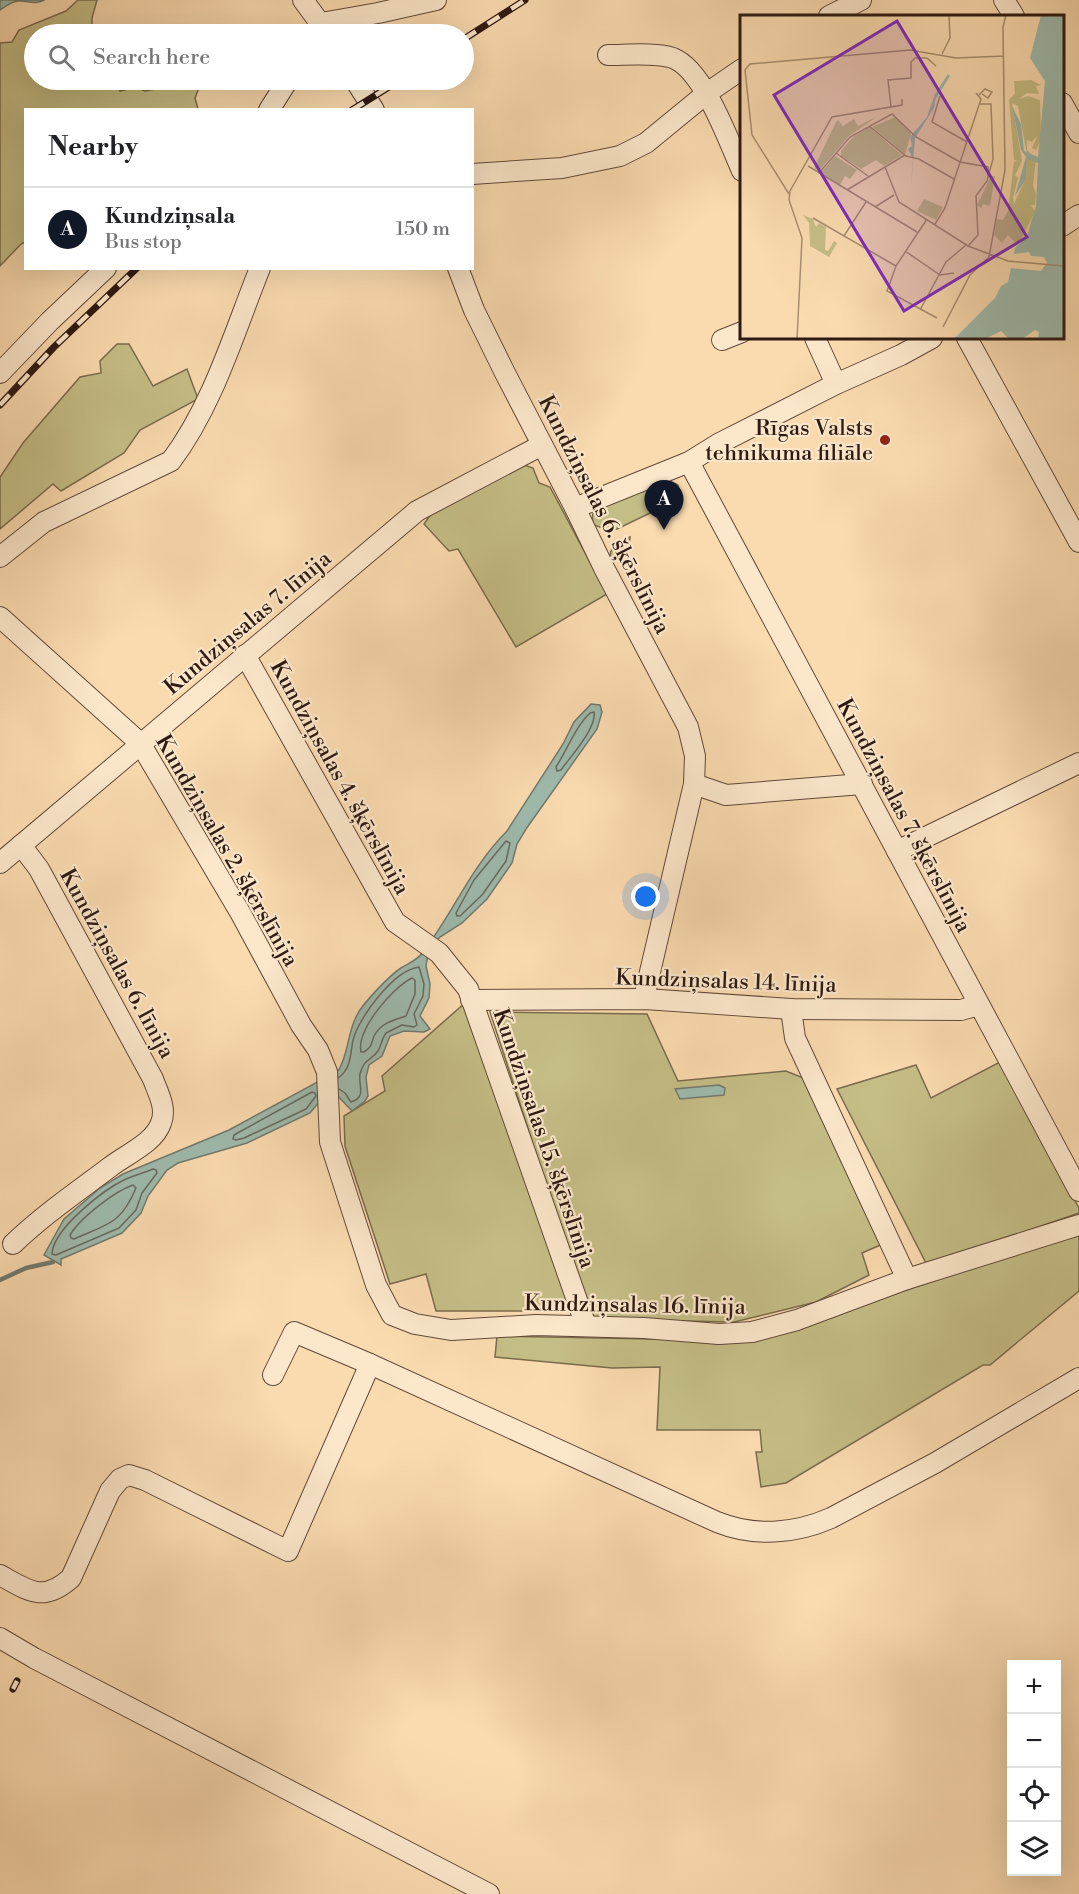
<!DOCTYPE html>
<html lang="en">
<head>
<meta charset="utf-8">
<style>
	body { margin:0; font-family:"Libre Bodoni",serif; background:#f2f2f2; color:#202124 }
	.controls { position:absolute; right:18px; bottom:18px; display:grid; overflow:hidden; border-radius:0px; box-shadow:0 6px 24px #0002 }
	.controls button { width:54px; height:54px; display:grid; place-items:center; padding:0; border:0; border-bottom:2px solid #e0e0e0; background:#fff; color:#202124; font:30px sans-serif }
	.you { position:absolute; left:646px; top:897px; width:21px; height:21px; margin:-15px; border:4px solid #fff; border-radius:50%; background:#1a73e8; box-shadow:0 0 0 9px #1a73e833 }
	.badge { display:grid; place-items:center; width:39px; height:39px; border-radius:50%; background:#111827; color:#fff; font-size:20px; font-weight:700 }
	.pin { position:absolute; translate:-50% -50px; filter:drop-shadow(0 2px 3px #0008) }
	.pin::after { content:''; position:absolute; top:32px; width:21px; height:18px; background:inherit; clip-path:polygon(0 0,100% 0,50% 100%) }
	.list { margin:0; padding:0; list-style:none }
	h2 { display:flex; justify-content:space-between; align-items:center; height:78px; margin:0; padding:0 24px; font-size:26px }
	h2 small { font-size:20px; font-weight:400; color:#757577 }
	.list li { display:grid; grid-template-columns:39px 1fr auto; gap:18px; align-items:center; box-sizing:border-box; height:84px; padding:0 24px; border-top:2px solid #e0e0e0 }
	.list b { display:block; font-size:22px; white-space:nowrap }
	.list p { margin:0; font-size:20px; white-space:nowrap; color:#757577 }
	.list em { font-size:20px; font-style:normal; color:#757577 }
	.icon { flex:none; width:33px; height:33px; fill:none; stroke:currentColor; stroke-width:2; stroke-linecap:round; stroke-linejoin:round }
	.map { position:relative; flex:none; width:1079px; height:1894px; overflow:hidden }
	.search { position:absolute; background:#fff; box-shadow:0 6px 24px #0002; left:24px; top:24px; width:450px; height:66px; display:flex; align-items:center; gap:15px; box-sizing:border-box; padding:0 21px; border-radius:33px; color:#757577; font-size:22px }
	.panel { position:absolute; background:#fff; box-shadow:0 6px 24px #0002; left:24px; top:108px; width:450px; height:162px; border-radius:0px }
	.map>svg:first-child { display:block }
	.green { fill:#c5bd86; stroke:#7a6c4c; stroke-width:1.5 }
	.water { fill:#9ebaad; stroke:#717a6f; stroke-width:1.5 }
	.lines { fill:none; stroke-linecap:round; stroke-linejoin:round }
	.shore { stroke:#666a60; stroke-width:1.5 }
	.stream { stroke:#717a6f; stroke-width:4.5 }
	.minor-casing { stroke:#614a39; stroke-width:22 }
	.minor { stroke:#fce7cb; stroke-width:20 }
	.rail-casing { stroke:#2e1a12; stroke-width:7 }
	.rail { stroke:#fce7cb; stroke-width:4.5; stroke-dasharray:14; stroke-linecap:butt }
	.poi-dot { fill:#8f2418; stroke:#fce7cb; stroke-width:2 }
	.labels { text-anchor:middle; stroke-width:4.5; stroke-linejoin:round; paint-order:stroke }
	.poi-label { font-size:22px; fill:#2e1a12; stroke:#fce7cb; text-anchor:end }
	.street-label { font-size:22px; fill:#2e1a12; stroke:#fce7cb }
	.inset-river { fill:none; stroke:#9ebaad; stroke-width:3 }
	.inset-road { fill:none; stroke:#a88d70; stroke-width:1.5 }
	.view { fill:#7b2cbf; fill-opacity:0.15; stroke:#7b2cbf; stroke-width:3 }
	.inset-edge { fill:none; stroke:#2e1a12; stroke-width:3 }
</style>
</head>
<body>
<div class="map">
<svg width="1079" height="1894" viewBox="0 0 1079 1894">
	<rect width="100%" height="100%" fill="#fadaaf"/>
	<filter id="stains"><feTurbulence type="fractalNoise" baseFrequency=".00333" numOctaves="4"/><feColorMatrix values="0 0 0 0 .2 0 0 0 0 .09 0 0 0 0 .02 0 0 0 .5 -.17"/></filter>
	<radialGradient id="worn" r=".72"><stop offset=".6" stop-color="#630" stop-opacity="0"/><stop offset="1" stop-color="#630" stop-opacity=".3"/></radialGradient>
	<!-- green -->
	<g class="green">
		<polygon points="78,0 97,0 92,18 92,30 100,34 34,34 34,80 116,80 120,91 136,87 145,91 156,89 155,80 202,80 195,98 198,109 26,110 25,242 21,244 0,266 0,43 12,42 19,30 66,11"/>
		<polygon points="117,344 129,344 153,386 187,369 198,399 140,430 124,453 61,491 53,484 0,529 0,477 23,443 80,377 101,373 100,361"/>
		<polygon points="524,465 533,468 539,483 550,487 607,594 516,647 458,549 449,551 424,524 431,514"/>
		<path d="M670,481L678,485C680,491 680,496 675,501L617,529L608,530L594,525C592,520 591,516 594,512C603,500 654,487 670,481Z"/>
		<path d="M630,537L629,546L610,559C609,545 620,542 630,537Z"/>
		<polygon points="466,1002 575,1311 436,1311 426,1274 390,1284 345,1146 344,1116 385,1091 382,1076"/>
		<polygon points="490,1012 647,1014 678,1081 786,1071 811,1081 885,1243 862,1253 869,1275 816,1302 734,1322 590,1319"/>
		<polygon points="1000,1062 1079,1208 1079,1213 927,1265 837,1089 916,1065 931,1098"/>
		<polygon points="1079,1232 1079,1291 990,1365 983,1365 786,1483 761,1487 756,1452 762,1452 760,1430 657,1430 660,1367 612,1368 495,1357 497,1336 755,1341"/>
	</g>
	<!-- water -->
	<g class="water">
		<path d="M0,0H44C35,5 29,1 19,1C12,1 6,6 0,10Z"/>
		<path d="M591,704L600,705L602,712L597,729L526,829L517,844L512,863L487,899L462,923L440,937L429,948L426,966L430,984L429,998L420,1016L430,1029L424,1032L404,1031L390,1036L382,1056L369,1065L366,1077L368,1096L365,1101L352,1111L335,1093L320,1101L310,1113L247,1143L178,1163L167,1170L148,1196L141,1213L122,1233L61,1259V1265L44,1255L64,1219L100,1188L123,1174L229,1130L338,1071C349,1054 347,1033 357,1015C363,1003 390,975 401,968C409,963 418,960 423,952C454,912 470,868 507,831L563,744L574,722Z"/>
		<polygon points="719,1085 725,1088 724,1095 680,1099 675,1089"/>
	</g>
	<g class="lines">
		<!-- shore -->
		<g class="shore">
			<path d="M594,712C597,728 570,757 561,770L557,771L556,767C567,750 576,726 590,713Z"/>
			<polygon points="506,841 510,843 506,861 482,895 460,916 457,916 456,913 474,880"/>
			<path d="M412,978L415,980V994L406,1016C393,1020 381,1023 374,1036C371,1044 372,1047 364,1052H361C356,1030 393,987 412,978Z"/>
			<path d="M338,1078C352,1068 350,1054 353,1040C359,1017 394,970 419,967L424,984L423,996L414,1014L417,1025L414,1027L402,1025L386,1033C382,1038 381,1046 378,1051C371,1061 364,1058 360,1074C358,1086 367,1097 351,1102L345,1093L339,1089"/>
			<polygon points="312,1092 315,1093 316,1096 306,1109 244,1138 236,1140 233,1139 234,1135"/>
			<path d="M153,1169L156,1170L157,1173L142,1193L136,1210L119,1228L56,1255L52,1254C53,1229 104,1189 126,1179C135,1175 144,1173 153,1169Z"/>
			<path d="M133,1185L136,1188C121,1224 108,1224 74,1239L71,1238L70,1235C80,1218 115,1191 133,1185Z"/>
		</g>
		<!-- stream -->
		<polyline class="stream" points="0,1280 26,1268 53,1262"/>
		<defs>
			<g id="minor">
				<polyline points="303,0 328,34"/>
				<polyline points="1004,0 1014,16"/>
				<polyline points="829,16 861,0"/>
				<polyline points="321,23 378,13 436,0"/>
				<path d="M608,55C626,55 656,52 673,58C704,70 729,142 742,171"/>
				<polyline points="355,80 374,110"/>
				<polyline points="1062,103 1079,133"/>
				<polyline points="269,110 288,80"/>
				<polyline points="472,174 562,168 620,156 646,143 707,93 742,69"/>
				<polyline points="1062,226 1079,215"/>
				<polyline points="458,268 474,310 505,373 575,508 604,568 688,727 695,756 694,784 646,989 645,999"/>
				<polyline points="815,338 836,384"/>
				<polyline points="967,338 1079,542"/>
				<polyline points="722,340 742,332"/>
				<polyline points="0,373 50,321 106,268"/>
				<polyline points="689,462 1079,1191"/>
				<polyline points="575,508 689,462 718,444 836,384 901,355 932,338"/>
				<path d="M0,557L44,522L171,461C213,405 234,333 260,268"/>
				<polyline points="0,617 140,743 241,914 301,1025 318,1050 327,1072 330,1142 376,1285 392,1315 415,1324 451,1330 536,1325 644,1328 719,1334 752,1332 797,1320 907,1279 1079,1225"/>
				<polyline points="245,655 395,922 439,953 468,989 586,1326"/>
				<polyline points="694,784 726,795 862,784"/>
				<polyline points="897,851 1079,763"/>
				<polyline points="0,863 417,511 542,445"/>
				<polyline points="471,1000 645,999 791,1009 961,1010 979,1005"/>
				<polyline points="791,1009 795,1038 907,1279"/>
				<path d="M13,1244C43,1215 77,1192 110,1167C127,1154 154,1143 161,1123C167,1108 158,1093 153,1079L39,869L21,845"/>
				<path d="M273,1375L294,1332L370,1364L717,1522C754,1537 795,1534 831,1518L935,1463L1079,1378"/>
				<path d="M0,1575C29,1591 43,1603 71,1578L110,1491L120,1479L129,1475L145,1480L288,1551L370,1364"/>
				<polyline points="0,1638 34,1658 489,1894"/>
			</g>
		</defs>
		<!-- minor casing -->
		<use href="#minor" class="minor-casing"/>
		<!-- minor -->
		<use href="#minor" class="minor"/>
		<defs>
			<g id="rail">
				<polyline points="464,39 525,0"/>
				<polyline points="352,110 400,80"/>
				<polyline points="0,405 54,347 137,268"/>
				<polyline points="13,1689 17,1681"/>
			</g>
		</defs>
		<!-- rail casing -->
		<use href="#rail" class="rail-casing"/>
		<!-- rail -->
		<use href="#rail" class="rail"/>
	</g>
	<!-- markers -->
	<circle class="poi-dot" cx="885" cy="440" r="6"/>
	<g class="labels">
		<!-- poi labels -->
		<g class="poi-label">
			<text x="873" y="435">Rīgas Valsts<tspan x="873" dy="25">tehnikuma filiāle</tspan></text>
		</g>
		<!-- street labels -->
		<g class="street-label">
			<text transform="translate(605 514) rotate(63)" y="8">Kundziņsalas 6. šķērslīnija</text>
			<text transform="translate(247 622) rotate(-40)" y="8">Kundziņsalas 7. līnija</text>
			<text transform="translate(341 777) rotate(61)" y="8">Kundziņsalas 4. šķērslīnija</text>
			<text transform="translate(905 815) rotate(62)" y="8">Kundziņsalas 7. šķērslīnija</text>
			<text transform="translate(228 850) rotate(60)" y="8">Kundziņsalas 2. šķērslīnija</text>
			<text transform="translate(118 963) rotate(61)" y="8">Kundziņsalas 6. līnija</text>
			<text transform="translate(726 980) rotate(2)" y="8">Kundziņsalas 14. līnija</text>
			<text transform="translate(545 1138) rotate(71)" y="8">Kundziņsalas 15. šķērslīnija</text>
			<text transform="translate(635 1304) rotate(1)" y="8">Kundziņsalas 16. līnija</text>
		</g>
	</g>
	<!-- overview -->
	<g transform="translate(740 15)">
		<rect width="324" height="324" fill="#fadaaf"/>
		<path d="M291,65L301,70L296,71L299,79L287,78L279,84L288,81L300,85L301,124L296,135L292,133L298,120L292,127L287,125V135L291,139H287L278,91L272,88L282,146L275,160L278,163L273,183L274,189L286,163L287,144L296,145L293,170L296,179L295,190H291L295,197L278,230L268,220L262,228L254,220L257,204L263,205L268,196L274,147L278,146L274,145L269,85L275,78L274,66ZM138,101L109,121L78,157L74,153L96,107L98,105L103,111L114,104L118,111ZM155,102L171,118L165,140L132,112ZM129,112L162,140L144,151L136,145L121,154L101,141V136L113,122ZM95,141L117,155L110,164L105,161L100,170L81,158ZM251,161H255L250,191L243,189L241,193L237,190ZM184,184L203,192L196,205L177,196ZM63,200L73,204L76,212L79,208L86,212L85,235L88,236L94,226L97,228L89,242L70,231L69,208Z" fill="#c5bd86"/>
		<path d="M301,0H324V324H298L299,317L295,315L282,324H269L261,316L245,324H207L216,322L255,283L261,271L268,267L271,253L301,256L307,248L304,242L291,241L289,237L274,239L275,233L287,221L296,191L298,148L287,144L286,164L275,181L286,142L281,135L272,91L281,109L284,136L298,142L305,66L290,43ZM194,82H196L194,93L175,123L170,183L173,144L168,134L172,131L170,122L187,102Z" fill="#9ebaad"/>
		<path class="inset-river" d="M195,82L209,60"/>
		<path class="inset-road" d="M202,39L210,23L209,0M239,80L245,74L252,77L248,83L242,79M200,81L192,107L227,127M151,92L148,65L171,63V47L175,43H187L196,51M129,111L166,141L179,144L214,164M96,138L128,161M68,151L177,217M145,152L159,187L228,231L268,246L324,251M79,158L110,122L152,99L176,122L197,134L220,147L248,152V161M107,175L165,140M49,179L12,120L5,55L10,49L170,35L216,43L264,41M135,192L154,180M73,203L156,251M187,204L156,251L147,276L197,303M195,209L205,193L241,84L236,78M104,221L126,187M228,231L238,220L236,181L247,166L253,144L251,89H240M165,236L200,260L214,258M249,242L265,155L263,12L266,0M180,295L206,247L226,230M203,312L230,260L249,242M57,324L62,223L49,185L50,176L92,102L162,90V84"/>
		<path class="view" d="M157,6L287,222L164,296L34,80Z"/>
		<rect width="324" height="324" class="inset-edge"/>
	</g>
	<rect width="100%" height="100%" filter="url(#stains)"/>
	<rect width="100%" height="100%" fill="url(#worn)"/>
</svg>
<div class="controls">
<button>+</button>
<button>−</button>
<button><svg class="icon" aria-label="locate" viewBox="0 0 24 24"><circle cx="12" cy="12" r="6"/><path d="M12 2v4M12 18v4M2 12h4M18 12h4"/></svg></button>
<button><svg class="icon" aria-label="layers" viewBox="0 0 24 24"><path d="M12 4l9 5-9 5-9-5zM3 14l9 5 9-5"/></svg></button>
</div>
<div class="you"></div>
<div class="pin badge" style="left:664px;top:530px">A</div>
<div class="search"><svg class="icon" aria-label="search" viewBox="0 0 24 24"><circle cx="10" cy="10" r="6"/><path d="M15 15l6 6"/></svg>Search here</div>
<section class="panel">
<h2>Nearby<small></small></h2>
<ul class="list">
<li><span class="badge">A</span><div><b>Kundziņsala</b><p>Bus stop</p></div><em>150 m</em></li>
</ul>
</section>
</div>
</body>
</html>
